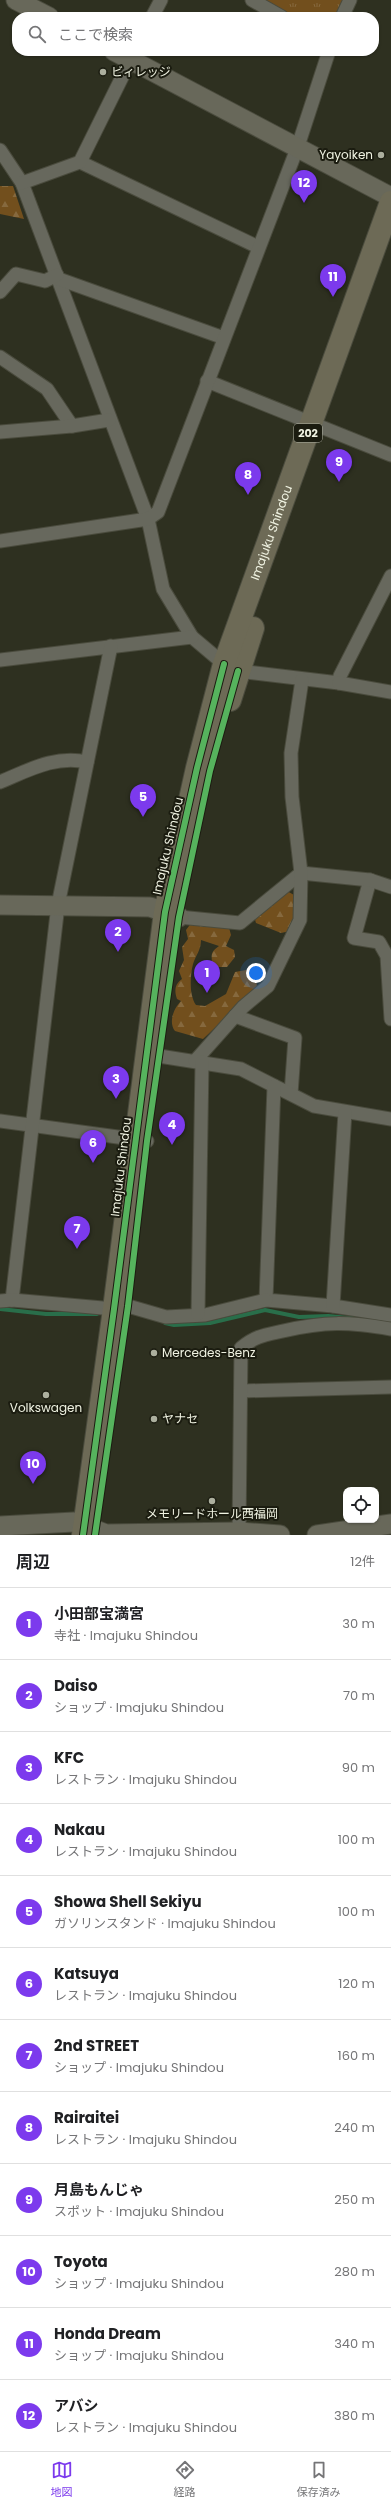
<!DOCTYPE html>
<html lang="ja">
<head>
<meta charset="utf-8">
<style>
	body { margin:0; font-family:Poppins,"Noto Sans JP",sans-serif; background:#f6f6f6; color:#202124 }
	.controls { position:absolute; right:12px; bottom:12px; display:grid; overflow:hidden; border-radius:8px; box-shadow:0 1px 3px #0004 }
	.controls button { width:36px; height:36px; display:grid; place-items:center; padding:0; border:0; border-bottom:1px solid #e0e0e0; background:#fff; color:#202124; font:20px sans-serif }
	.you { position:absolute; left:256px; top:973px; width:14px; height:14px; margin:-10px; border:3px solid #fff; border-radius:50%; background:#1a73e8; box-shadow:0 0 0 6px #1a73e833 }
	.badge { display:grid; place-items:center; width:26px; height:26px; border-radius:50%; background:#7c3aed; color:#fff; font-size:13px; font-weight:700 }
	.pin { position:absolute; translate:-50% -33px; filter:drop-shadow(0 1px 2px #0008) }
	.pin::after { content:''; position:absolute; top:21px; width:14px; height:12px; background:inherit; clip-path:polygon(0 0,100% 0,50% 100%) }
	.list { margin:0; padding:0; list-style:none }
	h2 { display:flex; justify-content:space-between; align-items:center; height:52px; margin:0; padding:0 16px; font-size:17px }
	h2 small { font-size:13px; font-weight:400; color:#757577 }
	.list li { display:grid; grid-template-columns:26px 1fr auto; gap:12px; align-items:center; box-sizing:border-box; height:72px; padding:0 16px; border-top:1px solid #e0e0e0 }
	.list b { display:block; font-size:15px; white-space:nowrap }
	.list p { margin:0; font-size:13px; white-space:nowrap; color:#757577 }
	.list em { font-size:13px; font-style:normal; color:#757577 }
	.icon { flex:none; width:22px; height:22px; fill:none; stroke:currentColor; stroke-width:2; stroke-linecap:round; stroke-linejoin:round }
	.map { position:relative; flex:none; width:391px; height:1535px; overflow:hidden }
	.search { position:absolute; background:#fff; box-shadow:0 1px 3px #0004; left:12px; right:12px; top:12px; height:44px; display:flex; align-items:center; gap:10px; box-sizing:border-box; padding:0 14px; border-radius:16px; color:#757577; font-size:15px }
	.sheet { height:916px; background:#fff }
	nav { display:flex; justify-content:space-around; align-items:center; box-sizing:border-box; height:56px; border-top:1px solid #e0e0e0; background:#fff; font-size:11px; color:#757577 }
	nav a { display:grid; justify-items:center; gap:2px }
	nav .on { color:#7c3aed }
	.map>svg:first-child { display:block }
	.grass { fill:url(#grass-tufts) }
	.forest { fill:url(#forest-firs) }
	.lines { fill:none; stroke-linecap:round; stroke-linejoin:round }
	.stream { stroke:#296e4a; stroke-width:4 }
	.street-casing { stroke:#4a4b3d; stroke-width:15 }
	.secondary-casing { stroke:#4a4b3d; stroke-width:21 }
	.highway-casing { stroke:#4a4b3d; stroke-width:24 }
	.street { stroke:#67685d; stroke-width:13 }
	.secondary { stroke:#68685a; stroke-width:19 }
	.highway { stroke:#6d6a56; stroke-width:22 }
	.cycleway-casing { stroke:#1b1c10; stroke-width:8 }
	.cycleway { stroke:#56b35d; stroke-width:6 }
	.poi-dot { fill:#acaf9e; stroke:#1b1c10; stroke-width:1.5 }
	.labels { text-anchor:middle; stroke-width:4; stroke-linejoin:round; paint-order:stroke }
	.shield { fill:#1b1c10; stroke:#b0b2a3; stroke-width:1 }
	.shield-label { font-size:11px; font-weight:bold; fill:#f0f3e2 }
	.poi-label { font-size:12px; fill:#f0f3e2; stroke:#1b1c10; text-anchor:start }
	.street-label { font-size:12px; fill:#f0f3e2; stroke:#1b1c10 }
</style>
</head>
<body>
<div class="map">
<svg width="391" height="1535" viewBox="0 0 391 1535">
	<defs>
		<pattern id="grass-tufts" width="24" height="20" patternUnits="userSpaceOnUse"><rect width="24" height="20" fill="#724f1d"/><path d="M3 7l-1-3M5 7V3M7 7l1-3M15 17l-1-3M17 17v-4M19 17l1-3" fill="none" stroke="#86693e"/></pattern>
		<pattern id="forest-firs" width="22" height="20" patternUnits="userSpaceOnUse"><rect width="22" height="20" fill="#724f1d"/><path d="M5 1l3.5 6h-7zM16 11l3.5 6h-7z" fill="#86693e"/></pattern>
	</defs>
	<rect width="100%" height="100%" fill="#2e3020"/>
	<!-- grass -->
	<polygon class="grass" points="264,0 344,0 337,17 296,17"/>
	<!-- forest -->
	<g class="forest">
		<polygon points="0,186 13,186 24,219 0,214"/>
		<polygon points="287,891 294,895 296,918 290,931 281,933 256,923 254,916"/>
		<path d="M192,922L228,924L231,935L226,946L234,950L235,957L227,967H218L212,962C211,953 212,951 219,946L201,940C201,950 196,955 193,964C190,976 189,995 196,1005L205,1006L226,994L235,972L246,970L252,972L256,976L257,988L203,1039L175,1031C168,1022 174,1008 181,1001L177,999C174,990 175,984 182,979L179,971L184,960L182,947L188,939L186,930Z"/>
	</g>
	<g class="lines">
		<!-- stream -->
		<g class="stream">
			<polyline points="0,1309 46,1314 97,1314"/>
			<polyline points="165,1323 174,1325 210,1323 265,1310 299,1317 328,1316 391,1322"/>
		</g>
		<defs>
			<g id="street">
				<polyline points="252,0 282,17"/>
				<polyline points="152,17 161,0"/>
				<polyline points="342,17 350,0"/>
				<polyline points="0,150 22,183 148,519 163,589 192,637 224,664 238,671 339,683 340,676 391,576"/>
				<polyline points="80,162 258,247"/>
				<polyline points="22,183 80,162 135,51"/>
				<polyline points="59,279 224,338"/>
				<polyline points="0,292 16,274 45,281 57,275"/>
				<polyline points="0,357 47,389 72,426"/>
				<polyline points="207,381 391,455"/>
				<polyline points="0,432 72,426 109,420"/>
				<polyline points="0,541 148,519 158,512 298,146 329,51"/>
				<polyline points="0,660 192,637"/>
				<polyline points="339,683 391,692"/>
				<path d="M0,782C29,770 55,755 87,762"/>
				<polyline points="370,880 354,938 379,942 387,956 391,1019"/>
				<polyline points="179,917 240,923 301,873 370,880 391,887"/>
				<polyline points="235,1016 295,1038 291,1094"/>
				<polyline points="159,1056 241,1069 314,1106 391,1119"/>
				<polyline points="195,1061 243,1007 268,986 300,920 301,873 292,797 291,753 302,680"/>
				<polyline points="274,1086 266,1300 333,1306 391,1315"/>
				<polyline points="0,1121 147,1141"/>
				<polyline points="12,1300 58,905 111,646"/>
				<polyline points="0,1301 12,1300 114,1309"/>
				<polyline points="128,1306 166,1317 205,1315 266,1300"/>
				<polyline points="333,1306 345,1112"/>
				<polyline points="198,1314 202,1062"/>
				<polyline points="241,1391 391,1387"/>
				<path d="M239,1532L241,1348C255,1336 265,1335 283,1331C326,1321 348,1322 391,1329"/>
			</g>
			<g id="secondary">
				<polyline points="16,0 49,17"/>
				<polyline points="114,51 391,197"/>
				<polyline points="0,905 150,907 179,917"/>
				<polyline points="0,1526 74,1522 106,1534 239,1532 280,1535"/>
				<polyline points="317,1535 391,1524"/>
			</g>
			<g id="highway">
				<polyline points="230,700 253,628"/>
				<path id="s1" d="M83,1535L114,1309L165,912L197,768L224,664L391,202"/>
			</g>
		</defs>
		<!-- street casing -->
		<use href="#street" class="street-casing"/>
		<!-- secondary casing -->
		<use href="#secondary" class="secondary-casing"/>
		<!-- highway casing -->
		<use href="#highway" class="highway-casing"/>
		<!-- street -->
		<use href="#street" class="street"/>
		<!-- secondary -->
		<use href="#secondary" class="secondary"/>
		<!-- highway -->
		<use href="#highway" class="highway"/>
		<defs>
			<g id="cycleway">
				<polyline points="83,1535 114,1309 165,912 197,768 224,664"/>
				<polyline points="95,1535 128,1306 147,1141 179,917 210,771 238,671"/>
			</g>
		</defs>
		<!-- cycleway casing -->
		<use href="#cycleway" class="cycleway-casing"/>
		<!-- cycleway -->
		<use href="#cycleway" class="cycleway"/>
	</g>
	<!-- markers -->
	<g class="poi-dot">
		<circle cx="103" cy="72" r="4"/>
		<circle cx="381" cy="155" r="4"/>
		<circle cx="154" cy="1353" r="4"/>
		<circle cx="46" cy="1395" r="4"/>
		<circle cx="154" cy="1419" r="4"/>
		<circle cx="212" cy="1501" r="4"/>
	</g>
	<g class="labels">
		<!-- shield labels -->
		<rect class="shield" x="294" y="424" width="28" height="18" rx="3"/>
		<g class="shield-label">
			<text x="308" y="437">202</text>
		</g>
		<!-- poi labels -->
		<g class="poi-label">
			<text x="111" y="76">ビィレッジ</text>
			<text x="373" y="159" text-anchor="end">Yayoiken</text>
			<text x="162" y="1357">Mercedes-Benz</text>
			<text x="46" y="1412" text-anchor="middle">Volkswagen</text>
			<text x="162" y="1423">ヤナセ</text>
			<text x="212" y="1518" text-anchor="middle">メモリードホール西福岡</text>
		</g>
		<!-- street labels -->
		<g class="street-label">
			<text dy="4" stroke="none"><textPath href="#s1" startOffset="1023">Imajuku Shindou</textPath></text>
			<text transform="translate(168 846) rotate(-77)" y="4">Imajuku Shindou</text>
			<text transform="translate(121 1167) rotate(-83)" y="4">Imajuku Shindou</text>
		</g>
	</g>
</svg>
<div class="controls">
<button><svg class="icon" aria-label="locate" viewBox="0 0 24 24"><circle cx="12" cy="12" r="6"/><path d="M12 2v4M12 18v4M2 12h4M18 12h4"/></svg></button>
</div>
<div class="you"></div>
<div class="pin badge" style="left:207px;top:993px">1</div>
<div class="pin badge" style="left:118px;top:952px">2</div>
<div class="pin badge" style="left:116px;top:1099px">3</div>
<div class="pin badge" style="left:172px;top:1145px">4</div>
<div class="pin badge" style="left:143px;top:817px">5</div>
<div class="pin badge" style="left:93px;top:1163px">6</div>
<div class="pin badge" style="left:77px;top:1249px">7</div>
<div class="pin badge" style="left:248px;top:495px">8</div>
<div class="pin badge" style="left:339px;top:482px">9</div>
<div class="pin badge" style="left:33px;top:1484px">10</div>
<div class="pin badge" style="left:333px;top:297px">11</div>
<div class="pin badge" style="left:304px;top:203px">12</div>
<div class="search"><svg class="icon" aria-label="search" viewBox="0 0 24 24"><circle cx="10" cy="10" r="6"/><path d="M15 15l6 6"/></svg>ここで検索</div>
</div>
<section class="sheet">
<h2>周辺<small>12件</small></h2>
<ul class="list">
<li><span class="badge">1</span><div><b>小田部宝満宮</b><p>寺社 · Imajuku Shindou</p></div><em>30 m</em></li>
<li><span class="badge">2</span><div><b>Daiso</b><p>ショップ · Imajuku Shindou</p></div><em>70 m</em></li>
<li><span class="badge">3</span><div><b>KFC</b><p>レストラン · Imajuku Shindou</p></div><em>90 m</em></li>
<li><span class="badge">4</span><div><b>Nakau</b><p>レストラン · Imajuku Shindou</p></div><em>100 m</em></li>
<li><span class="badge">5</span><div><b>Showa Shell Sekiyu</b><p>ガソリンスタンド · Imajuku Shindou</p></div><em>100 m</em></li>
<li><span class="badge">6</span><div><b>Katsuya</b><p>レストラン · Imajuku Shindou</p></div><em>120 m</em></li>
<li><span class="badge">7</span><div><b>2nd STREET</b><p>ショップ · Imajuku Shindou</p></div><em>160 m</em></li>
<li><span class="badge">8</span><div><b>Rairaitei</b><p>レストラン · Imajuku Shindou</p></div><em>240 m</em></li>
<li><span class="badge">9</span><div><b>月島もんじゃ</b><p>スポット · Imajuku Shindou</p></div><em>250 m</em></li>
<li><span class="badge">10</span><div><b>Toyota</b><p>ショップ · Imajuku Shindou</p></div><em>280 m</em></li>
<li><span class="badge">11</span><div><b>Honda Dream</b><p>ショップ · Imajuku Shindou</p></div><em>340 m</em></li>
<li><span class="badge">12</span><div><b>アバシ</b><p>レストラン · Imajuku Shindou</p></div><em>380 m</em></li>
</ul>
</section>
<nav>
<a class="on"><svg class="icon" aria-label="map" viewBox="0 0 24 24"><path d="M3 6l6-2 6 2 6-2v14l-6 2-6-2-6 2zM9 4v14M15 6v14"/></svg>地図</a>
<a><svg class="icon" aria-label="directions" viewBox="0 0 24 24"><path d="M12 3l9 9-9 9-9-9zM9 14v-3h6M13 9l2 2-2 2"/></svg>経路</a>
<a><svg class="icon" aria-label="saved" viewBox="0 0 24 24"><path d="M7 4h10v16l-5-4-5 4z"/></svg>保存済み</a>
</nav>
</body>
</html>
